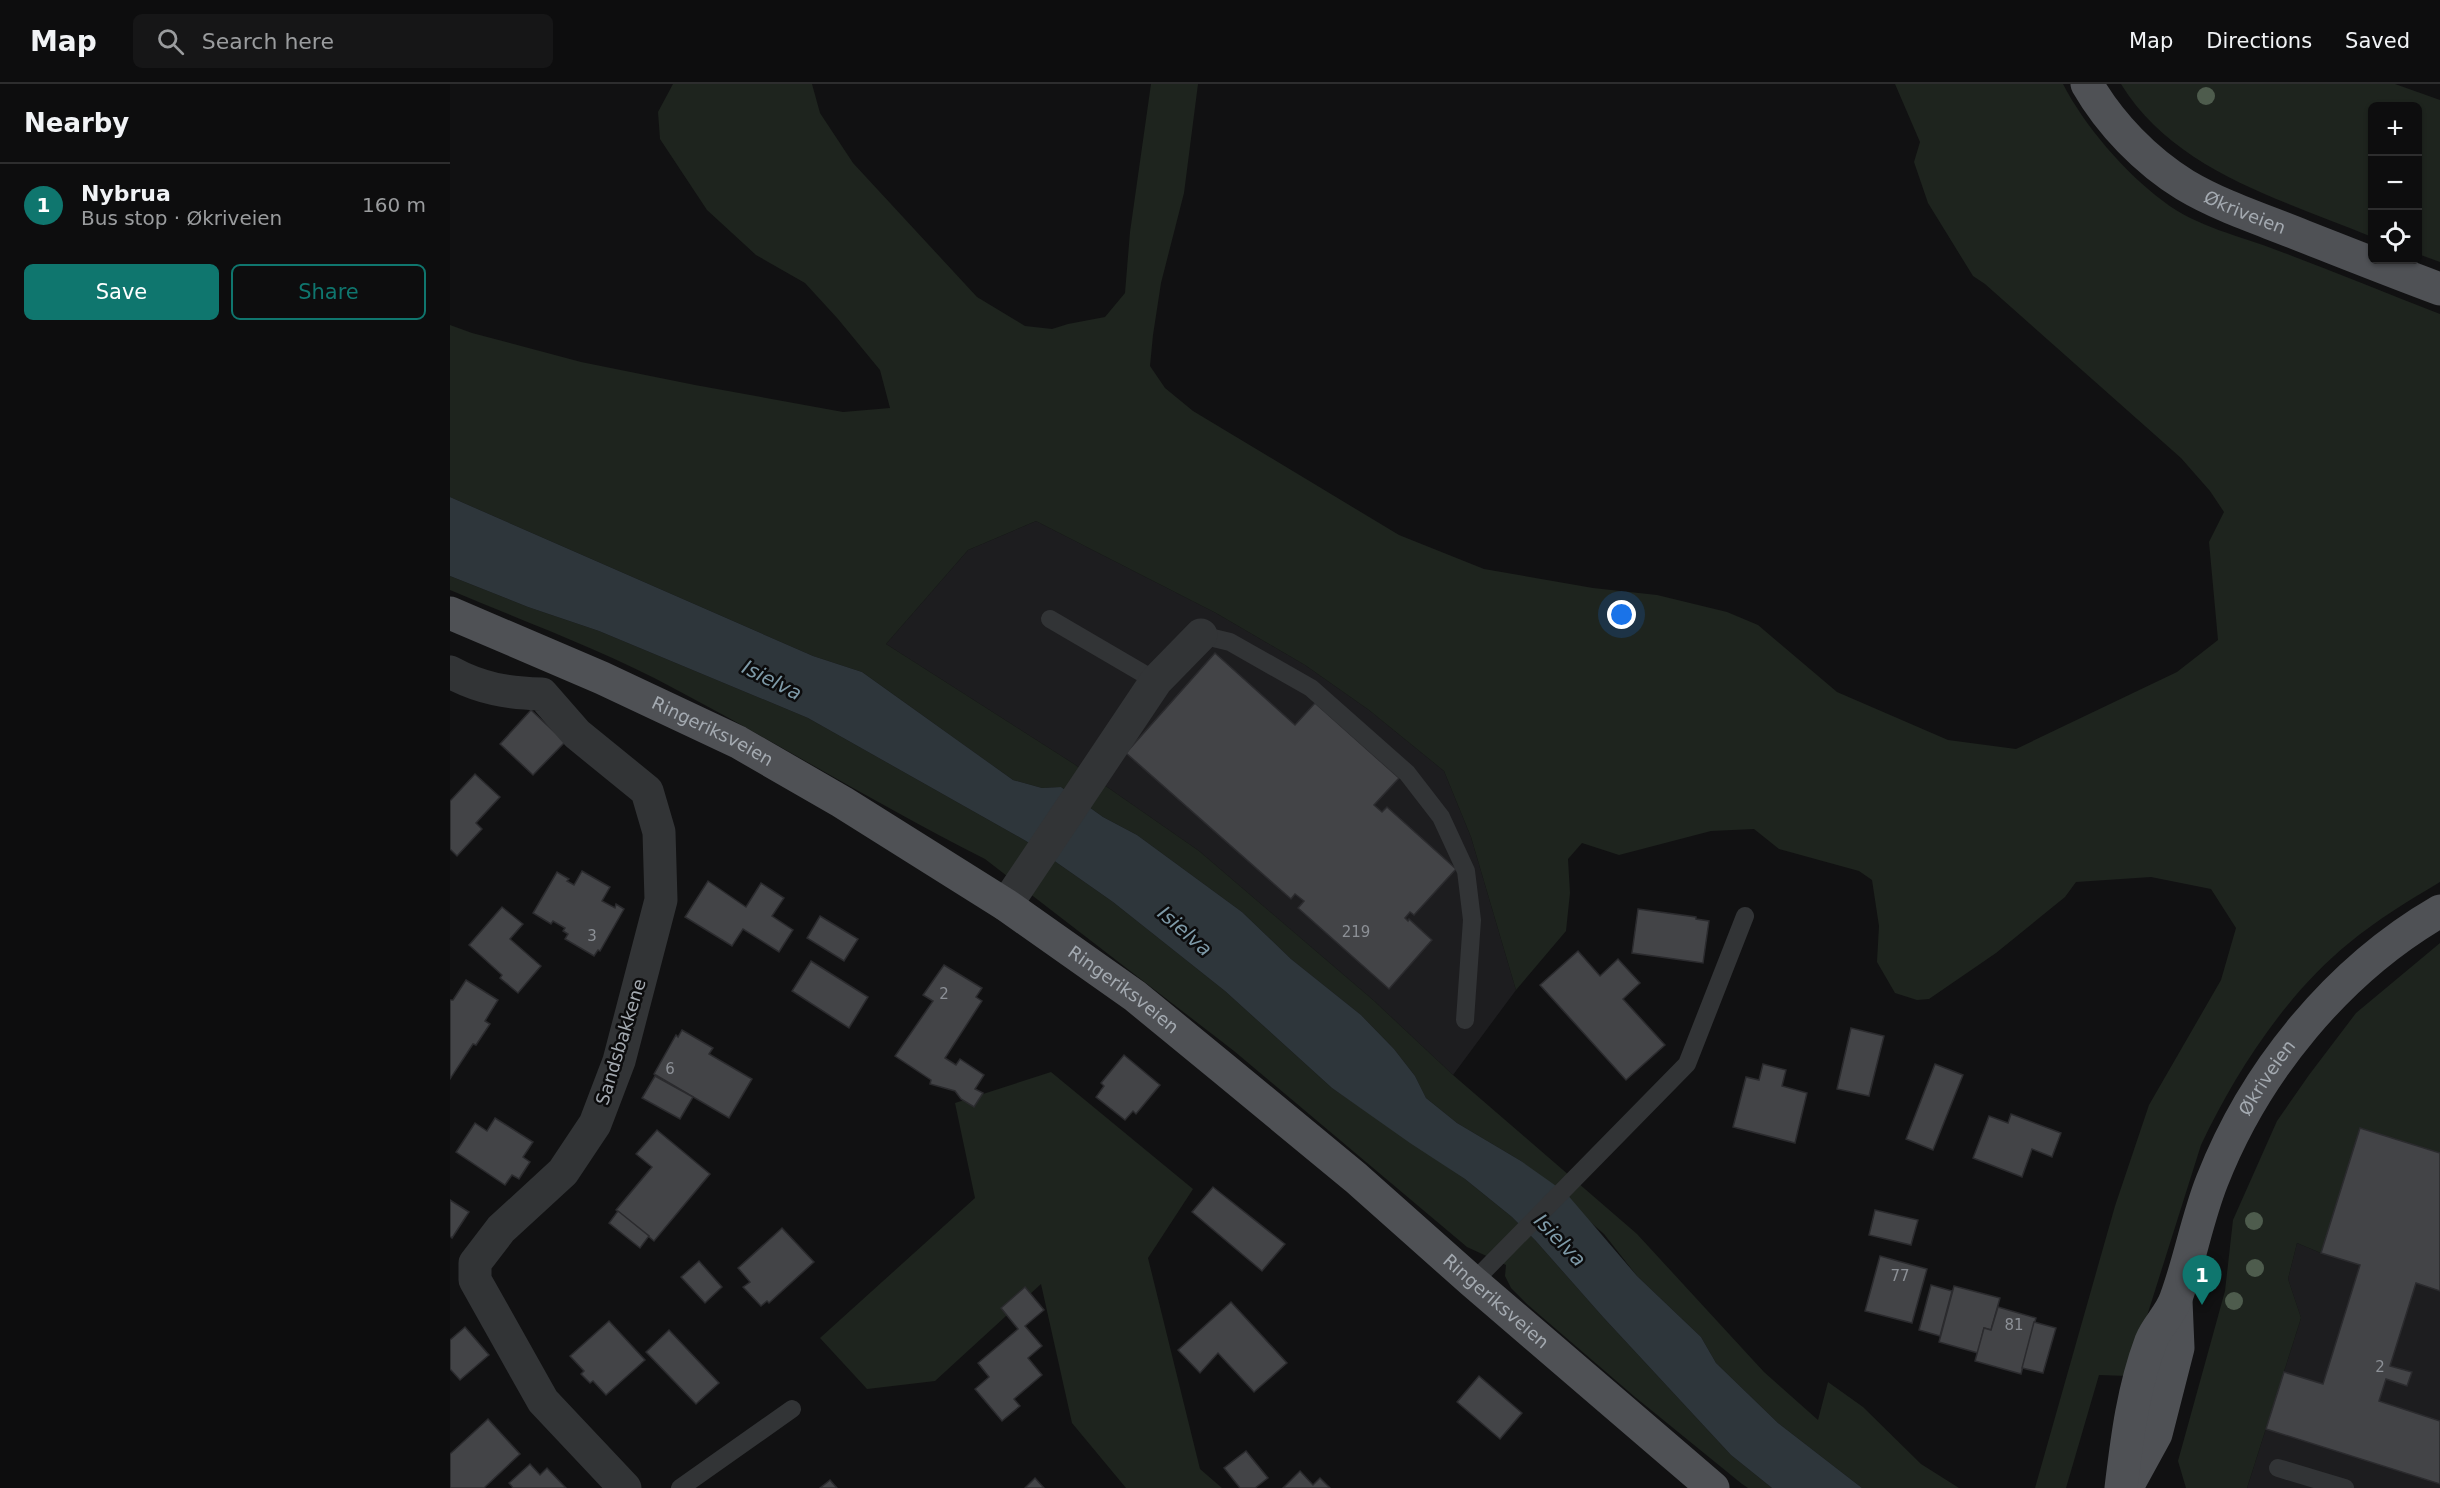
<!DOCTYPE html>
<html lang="en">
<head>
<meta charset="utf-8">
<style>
	body { margin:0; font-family:"DejaVu Sans",sans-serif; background:#161617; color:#f1f3f6 }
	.controls { position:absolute; right:18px; top:18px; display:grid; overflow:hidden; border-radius:9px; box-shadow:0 2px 4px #0004 }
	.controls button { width:54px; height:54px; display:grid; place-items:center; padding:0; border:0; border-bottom:2px solid #2d2d2e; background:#0d0d0e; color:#f1f3f6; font:30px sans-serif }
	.you { position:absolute; left:1172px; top:531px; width:21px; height:21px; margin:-15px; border:4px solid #fff; border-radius:50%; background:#1a73e8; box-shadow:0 0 0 9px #1a73e833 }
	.badge { display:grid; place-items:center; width:39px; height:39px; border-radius:50%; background:#0f766e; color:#fff; font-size:20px; font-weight:700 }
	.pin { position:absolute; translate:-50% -50px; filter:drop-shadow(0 2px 3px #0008) }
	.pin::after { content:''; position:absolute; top:32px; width:21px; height:18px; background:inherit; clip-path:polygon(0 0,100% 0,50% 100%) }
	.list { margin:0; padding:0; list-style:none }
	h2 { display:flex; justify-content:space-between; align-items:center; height:78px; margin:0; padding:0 24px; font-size:26px }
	h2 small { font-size:20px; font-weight:400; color:#9a9c9e }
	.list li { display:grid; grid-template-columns:39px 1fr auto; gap:18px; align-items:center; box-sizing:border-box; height:84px; padding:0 24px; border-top:2px solid #2d2d2e }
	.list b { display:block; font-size:22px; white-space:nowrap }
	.list p { margin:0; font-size:20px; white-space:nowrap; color:#9a9c9e }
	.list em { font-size:20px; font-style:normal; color:#9a9c9e }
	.actions { display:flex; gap:12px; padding:18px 24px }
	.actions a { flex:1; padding:14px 0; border:2px solid #0f766e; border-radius:9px; text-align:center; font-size:21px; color:#0f766e }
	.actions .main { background:#0f766e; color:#fff }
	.icon { flex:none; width:33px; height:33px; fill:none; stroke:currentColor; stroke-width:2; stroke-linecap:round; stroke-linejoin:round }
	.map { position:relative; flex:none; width:1990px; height:1404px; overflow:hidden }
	header { display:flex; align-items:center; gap:36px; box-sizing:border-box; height:84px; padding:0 30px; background:#0d0d0e; border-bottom:2px solid #2d2d2e }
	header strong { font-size:28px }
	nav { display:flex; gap:33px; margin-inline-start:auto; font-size:21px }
	.search { width:420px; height:54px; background:#161617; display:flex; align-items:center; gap:15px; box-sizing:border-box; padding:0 21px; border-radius:9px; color:#9a9c9e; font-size:22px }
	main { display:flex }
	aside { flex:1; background:#0d0d0e }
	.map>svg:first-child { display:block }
	.built { fill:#1d1d1f }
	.green { fill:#1e241e }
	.water { fill:#2e363b }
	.building { fill:#434447; stroke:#2b2b2e; stroke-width:1.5 }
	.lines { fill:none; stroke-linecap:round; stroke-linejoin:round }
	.lane { stroke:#323436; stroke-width:18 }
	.street { stroke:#323436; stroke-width:33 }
	.primary { stroke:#4f5155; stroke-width:33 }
	.tree { fill:#4e5c4d }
	.labels { text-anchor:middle; stroke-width:5; stroke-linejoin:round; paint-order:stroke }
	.number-label { font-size:15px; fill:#8c9096 }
	.street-label { font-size:18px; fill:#a4aab1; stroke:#0c0c0d }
	.water-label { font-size:20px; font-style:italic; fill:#7e9aa8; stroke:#0c0c0d }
</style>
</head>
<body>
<header>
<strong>Map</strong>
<div class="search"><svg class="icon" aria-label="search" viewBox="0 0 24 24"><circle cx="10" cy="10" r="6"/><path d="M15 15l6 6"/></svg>Search here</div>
<nav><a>Map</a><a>Directions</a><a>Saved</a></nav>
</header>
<main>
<aside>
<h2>Nearby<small></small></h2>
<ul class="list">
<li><span class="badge">1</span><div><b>Nybrua</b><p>Bus stop · Økriveien</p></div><em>160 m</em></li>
</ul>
<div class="actions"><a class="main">Save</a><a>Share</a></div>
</aside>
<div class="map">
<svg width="1990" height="1404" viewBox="0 0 1990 1404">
	<rect width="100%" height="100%" fill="#111112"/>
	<!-- built -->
	<g class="built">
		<polygon points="586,437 766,529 855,581 919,626 994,687 1021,753 1066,906 1003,991 923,916 749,767 624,680 436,560 518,466"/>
		<polygon points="1910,1044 1990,1069 1990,1404 1797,1404 1851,1234 1838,1195 1847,1159 1871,1169"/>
	</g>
	<!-- green -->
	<g class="green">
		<path d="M223,0H362L370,29L403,79L527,213L575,242L602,245L618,240L655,233L675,209L680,148L701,0H748L734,109L711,199L703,251L700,282L715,304L743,327L949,451L1034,485L1143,504L1207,511L1277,528L1308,541L1387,608L1498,656L1566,665L1727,588L1768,556L1759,458L1774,428L1760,407L1731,374L1535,200L1523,192L1478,119L1464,78L1470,58L1445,0H1613C1634,41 1675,89 1713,117C1746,143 1791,152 1829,167C1883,187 1936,209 1990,230V798C1958,817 1927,836 1899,859C1836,910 1785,989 1751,1061L1678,1292L1649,1291L1616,1404H1585L1665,1122L1699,1021L1771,896L1786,844L1761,805L1701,793L1626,798L1615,813L1546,869L1479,915L1467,916L1445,909L1427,878L1429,842L1422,796L1409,787L1329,765L1304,745L1261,747L1169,771L1132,759L1118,775L1120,809L1116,847L1066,906L1021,753L994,687L919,626L855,581L766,529L586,437L518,466L436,560L624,680L749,767L923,916L1003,991L1187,1150L1314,1288L1368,1336L1378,1298L1413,1323L1471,1380L1509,1404H1412L1328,1339L1266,1279L1251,1253L1187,1192L1154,1150L1071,1077L1007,1039L976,1014L965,992L944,965L911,931L841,875L792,828L687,751L653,733L611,703L592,704L563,696L412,588L363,572L0,413V241L22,249L131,278L245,301L393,328L440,324L430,286L388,235L355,199L306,171L257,126L210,55L208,28Z"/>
		<path d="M1671,0H1945L1990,16V178L1968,170V22H1922V153C1833,116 1724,87 1671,0Z"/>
		<path d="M0,492L78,523L149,547L358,634L576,757L663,818L775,907L882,1004L1015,1095L1062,1133L1085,1156L1153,1233L1281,1371L1322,1404H1298L1292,1400L1185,1313L1078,1221L1061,1204L1055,1192L1056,1181L1017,1163L784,967L535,775C430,722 329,660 225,605C153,566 75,538 0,506Z"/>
		<polygon points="1990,859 1990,1069 1910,1044 1871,1169 1847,1159 1838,1195 1851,1234 1797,1404 1736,1404 1728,1377 1775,1207 1783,1136 1827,1037 1859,991 1906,929"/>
		<polygon points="601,988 743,1105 698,1174 750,1385 772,1404 676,1404 622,1339 591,1200 485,1297 417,1305 370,1254 525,1114 505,1019"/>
	</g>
	<!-- water -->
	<polygon class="water" points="0,413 363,572 412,588 563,696 592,704 611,703 653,733 687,751 792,828 841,875 911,931 944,965 965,992 976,1014 1007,1039 1071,1077 1116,1109 1187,1192 1251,1253 1266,1279 1328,1339 1412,1404 1322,1404 1281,1371 1153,1233 1085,1156 1062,1133 1015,1095 960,1059 882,1004 775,907 663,818 576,757 358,634 149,547 78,523 0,492"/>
	<!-- building -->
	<g class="building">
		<polygon points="765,569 845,641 865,619 949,694 924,721 932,728 937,723 1006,785 964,831 960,828 955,834 958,837 959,835 982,856 939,905 848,824 854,817 845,810 841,815 676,669"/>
		<polygon points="81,626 115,658 83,691 50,660"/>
		<polygon points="25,690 50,713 26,739 32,745 7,772 0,765 0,717"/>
		<polygon points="132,787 160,803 152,817 165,824 166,820 174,825 150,867 148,866 144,872 115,855 118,850 113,847 115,844 103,837 101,840 83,829 107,788 119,795 117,797 124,801"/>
		<polygon points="258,797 296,823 311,799 334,814 322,832 343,846 329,868 293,845 282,862 235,833"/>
		<polygon points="52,823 73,840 60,855 91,882 68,909 50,894 52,891 19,861"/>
		<polygon points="1188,825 1246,833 1246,835 1259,837 1253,879 1182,869"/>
		<polygon points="370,832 408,855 394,877 357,854"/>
		<polygon points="1128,867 1150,892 1168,875 1190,899 1173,915 1215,961 1176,996 1090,901"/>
		<polygon points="361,877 418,913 399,944 342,907"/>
		<polygon points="494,881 532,904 526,913 532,917 495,974 506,981 510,975 534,991 525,1005 533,1009 524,1023 511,1015 505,1007 480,1000 481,996 445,972 483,917 473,911"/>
		<polygon points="16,896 48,916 35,937 40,940 26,961 23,960 0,995 0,916 3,916"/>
		<polygon points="1401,944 1434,952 1419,1012 1387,1005"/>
		<polygon points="232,946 263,964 259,970 302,995 279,1034 204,990 226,951 228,953"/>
		<polygon points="674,971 710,1001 686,1030 683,1027 675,1036 646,1013 654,1002 651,999"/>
		<polygon points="1313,980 1336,986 1332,1002 1357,1009 1345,1059 1283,1043 1296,993 1309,996"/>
		<polygon points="1485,980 1513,991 1483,1066 1456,1055"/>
		<polygon points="205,992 243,1013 230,1035 192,1014"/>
		<polygon points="1561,1030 1611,1049 1602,1073 1582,1065 1572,1093 1523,1074 1539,1032 1558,1039"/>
		<polygon points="45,1034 83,1058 73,1073 80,1078 69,1095 62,1091 55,1101 6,1068 25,1039 37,1047"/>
		<polygon points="1910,1044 1990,1069 1990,1207 1966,1199 1940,1282 1962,1288 1957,1302 1936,1295 1929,1317 1990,1337 1990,1400 1816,1345 1834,1288 1873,1300 1910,1181 1871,1169"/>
		<polygon points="207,1046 260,1090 204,1157 166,1126 202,1083 186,1070"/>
		<polygon points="763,1103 835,1160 812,1187 742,1128"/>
		<polygon points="0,1116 19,1128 2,1154 0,1152"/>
		<polygon points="1425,1126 1468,1136 1461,1161 1419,1151"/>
		<polygon points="168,1127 199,1152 190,1164 159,1139"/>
		<polygon points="332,1144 364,1178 319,1219 317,1217 311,1222 293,1203 300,1198 288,1184"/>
		<polygon points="1430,1172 1477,1185 1462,1239 1415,1227"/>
		<polygon points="249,1177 272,1203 255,1219 231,1193"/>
		<polygon points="1481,1201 1502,1207 1490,1252 1469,1246"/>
		<polygon points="1504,1202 1550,1214 1541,1246 1534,1244 1528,1269 1489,1258"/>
		<polygon points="575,1203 594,1226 575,1242 592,1262 578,1274 592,1291 564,1315 570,1322 552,1337 525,1305 539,1293 528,1279 568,1245 551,1224"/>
		<polygon points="781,1218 837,1279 804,1308 768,1269 750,1289 728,1266"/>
		<polygon points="1548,1223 1586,1234 1571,1290 1525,1277 1534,1244 1541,1246"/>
		<polygon points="159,1237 195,1276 156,1311 143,1297 140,1299 131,1290 134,1287 120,1272"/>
		<polygon points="1584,1238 1606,1244 1593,1289 1572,1284"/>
		<polygon points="15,1243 39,1271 10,1296 0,1285 0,1256"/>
		<polygon points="219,1246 269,1299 246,1320 196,1268"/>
		<polygon points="1029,1292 1072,1329 1050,1355 1007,1318"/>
		<polygon points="38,1335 70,1370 34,1404 0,1404 0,1370"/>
		<polygon points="796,1367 818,1394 805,1404 790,1404 774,1384"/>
		<polygon points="80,1380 90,1391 97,1384 116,1404 63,1404 59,1399"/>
		<polygon points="850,1387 863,1401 870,1394 880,1404 833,1404"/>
		<polygon points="585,1394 594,1404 575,1404"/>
		<polygon points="380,1396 387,1404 370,1404"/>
	</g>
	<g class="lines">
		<!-- lane -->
		<g class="lane">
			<polyline points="600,535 706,597"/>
			<polyline points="751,551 780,558 861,604 957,689 991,733 1016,787 1022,836 1015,936"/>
			<polyline points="1023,1198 1237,980 1295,832"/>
			<polyline points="1828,1384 1895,1404"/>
			<polyline points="230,1404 342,1325"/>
		</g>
		<!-- street -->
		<g class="street">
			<path d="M0,588C31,605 58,609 92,610L127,650L197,707L209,748L211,816L169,977L145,1040L113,1088L51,1145L25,1179V1196L93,1317L175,1404"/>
			<polyline points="556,821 706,597 751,551"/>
		</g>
		<!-- primary -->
		<g class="primary">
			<path id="s1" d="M1637,0C1660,40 1696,77 1735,101C1772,123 1814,136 1853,152C1899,170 1944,188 1990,205"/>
			<path id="s2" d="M0,529L152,594L288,658L392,718L556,821L685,912L774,985L906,1094L1023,1198L1263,1404"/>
			<polyline points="1677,1403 1706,1350 1728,1264 1726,1217"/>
			<path id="s3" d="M1671,1404C1677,1354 1683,1305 1701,1257C1707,1242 1721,1230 1726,1214C1740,1176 1747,1135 1762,1097C1805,987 1888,886 1990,827"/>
		</g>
	</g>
	<!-- trees -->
	<g class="tree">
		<circle cx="1756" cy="12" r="9"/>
		<circle cx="1804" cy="1137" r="9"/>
		<circle cx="1805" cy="1184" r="9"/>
		<circle cx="1784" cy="1217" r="9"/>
	</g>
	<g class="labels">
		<!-- number labels -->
		<g class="number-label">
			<text x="906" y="853">219</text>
			<text x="142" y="857">3</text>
			<text x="494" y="915">2</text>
			<text x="220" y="990">6</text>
			<text x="1450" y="1197">77</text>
			<text x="1564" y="1246">81</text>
			<text x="1930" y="1288">2</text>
		</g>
		<!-- street labels -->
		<g class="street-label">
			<text dy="6" stroke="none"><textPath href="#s1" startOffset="208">Økriveien</textPath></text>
			<text dy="6" stroke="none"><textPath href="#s2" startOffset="288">Ringeriksveien</textPath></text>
			<text dy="6" stroke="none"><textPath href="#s2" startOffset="774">Ringeriksveien</textPath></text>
			<text transform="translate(171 958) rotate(-73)" y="6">Sandsbakkene</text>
			<text dy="6" stroke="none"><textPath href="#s3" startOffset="440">Økriveien</textPath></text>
			<text dy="6" stroke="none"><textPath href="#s2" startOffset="1260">Ringeriksveien</textPath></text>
		</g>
		<!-- water labels -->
		<g class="water-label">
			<text transform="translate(322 596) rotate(27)" y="7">Isielva</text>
			<text transform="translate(735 847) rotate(41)" y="7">Isielva</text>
			<text transform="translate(1110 1156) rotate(46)" y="7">Isielva</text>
		</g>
	</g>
</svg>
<div class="controls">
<button>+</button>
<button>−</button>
<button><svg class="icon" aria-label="locate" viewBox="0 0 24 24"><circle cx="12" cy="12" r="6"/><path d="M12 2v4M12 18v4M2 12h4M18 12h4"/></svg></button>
</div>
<div class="you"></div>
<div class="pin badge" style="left:1752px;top:1221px">1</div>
</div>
</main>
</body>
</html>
